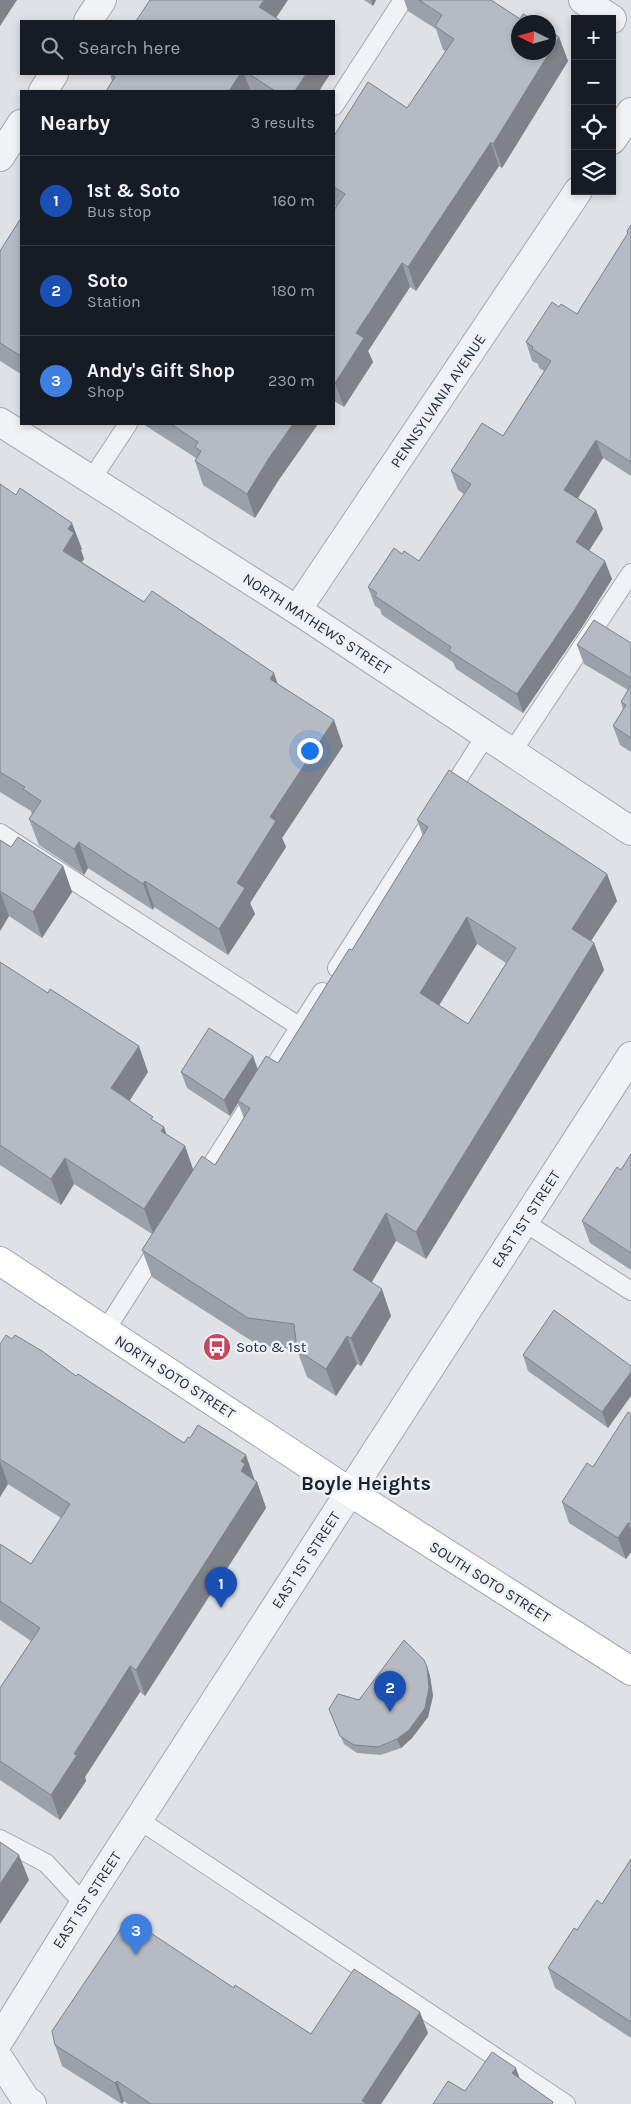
<!DOCTYPE html>
<html lang="en">
<head>
<meta charset="utf-8">
<style>
	body { margin:0; font-family:Karla,sans-serif; background:#242831; color:#f1f3f6 }
	.controls { position:absolute; right:15px; top:15px; display:grid; overflow:hidden; border-radius:0px; box-shadow:0 2px 8px #0003 }
	.controls button { width:45px; height:45px; display:grid; place-items:center; padding:0; border:0; border-bottom:1px solid #363941; background:#171b24; color:#f1f3f6; font:25px sans-serif }
	.compass { position:absolute; left:511px; top:15px; width:45px; height:45px; border-radius:50%; background:#171b24; box-shadow:0 2px 8px #0003; rotate:275deg }
	.you { position:absolute; left:309px; top:750px; width:18px; height:18px; margin:-12px; border:4px solid #fff; border-radius:50%; background:#1a73e8; box-shadow:0 0 0 8px #1a73e833 }
	.badge { display:grid; place-items:center; width:32px; height:32px; border-radius:50%; background:#c6485c; color:#fff; font-size:16px; font-weight:700 }
	.pin { position:absolute; translate:-50% -41px; filter:drop-shadow(0 1px 2px #0008) }
	.pin::after { content:''; position:absolute; top:26px; width:18px; height:15px; background:inherit; clip-path:polygon(0 0,100% 0,50% 100%) }
	.list { margin:0; padding:0; list-style:none }
	h2 { display:flex; justify-content:space-between; align-items:center; height:65px; margin:0; padding:0 20px; font-size:21px }
	h2 small { font-size:16px; font-weight:400; color:#9ea1a6 }
	.list li { display:grid; grid-template-columns:32px 1fr auto; gap:15px; align-items:center; box-sizing:border-box; height:90px; padding:0 20px; border-top:1px solid #363941 }
	.list b { display:block; font-size:19px; white-space:nowrap }
	.list p { margin:0; font-size:16px; white-space:nowrap; color:#9ea1a6 }
	.list em { font-size:16px; font-style:normal; color:#9ea1a6 }
	.icon { flex:none; width:28px; height:28px; fill:none; stroke:currentColor; stroke-width:2; stroke-linecap:round; stroke-linejoin:round }
	.map { position:relative; flex:none; width:631px; height:2104px; overflow:hidden }
	.search { position:absolute; background:#171b24; box-shadow:0 2px 8px #0003; left:20px; top:20px; width:315px; height:55px; display:flex; align-items:center; gap:12px; box-sizing:border-box; padding:0 18px; border-radius:0px; color:#9ea1a6; font-size:19px }
	.panel { position:absolute; background:#171b24; box-shadow:0 2px 8px #0003; left:20px; top:90px; width:315px; height:335px; border-radius:0px }
	.map>svg:first-child { display:block }
	.lines { fill:none; stroke-linecap:round; stroke-linejoin:round }
	.service-casing { stroke:#a4a8b0; stroke-width:20 }
	.minor-casing { stroke:#a4a8b0; stroke-width:30 }
	.tertiary-casing { stroke:#a4a8b0; stroke-width:30 }
	.primary-casing { stroke:#9ea6b1; stroke-width:30 }
	.service { stroke:#f0f2f5; stroke-width:18 }
	.minor { stroke:#f0f2f5; stroke-width:28 }
	.tertiary { stroke:#f0f2f5; stroke-width:28 }
	.primary { stroke:#fff; stroke-width:28 }
	.wall { fill:#9ca0a8; fill-rule:evenodd }
	.shaded-wall { fill:#7f8288 }
	.building { fill:#b5bac3; stroke:#7f8288; fill-rule:evenodd }
	.labels { text-anchor:middle; stroke-width:5; stroke-linejoin:round; paint-order:stroke }
	.street-label { font-size:15px; fill:#282f3c; stroke:#edf0f4 }
	.poi-label { font-size:15px; fill:#282f3c; stroke:#edf0f4; text-anchor:start }
	.district-label { font-size:20px; font-weight:bold; fill:#1a212d; stroke:#edf0f4 }
</style>
</head>
<body>
<div class="map">
<svg width="631" height="2104" viewBox="0 0 631 2104">
	<rect width="100%" height="100%" fill="#dee1e6"/>
	<g class="lines">
		<defs>
			<g id="service">
				<polyline points="334,106 403,0"/>
				<polyline points="91,480 128,424"/>
				<polyline points="512,752 631,573"/>
				<polyline points="0,833 300,1027"/>
				<polyline points="337,968 486,735"/>
				<polyline points="200,1183 322,992"/>
				<polyline points="524,1222 631,1291"/>
				<polyline points="105,1331 160,1245"/>
				<polyline points="139,1820 566,2104"/>
				<polyline points="0,1839 46,1863 84,1904"/>
			</g>
			<g id="minor">
				<polyline points="583,0 612,19"/>
				<polyline points="88,21 102,0"/>
				<polyline points="43,91 54,74"/>
				<polyline points="612,140 631,112"/>
				<polyline points="0,157 21,124"/>
				<polyline points="0,422 297,610 631,831"/>
				<polyline points="297,610 578,191"/>
				<polyline points="0,2060 26,2100 32,2104"/>
			</g>
			<polyline id="tertiary" points="0,2039 84,1904 631,1056"/>
			<polyline id="primary" points="0,1261 350,1492 631,1671"/>
		</defs>
		<!-- service casing -->
		<use href="#service" class="service-casing"/>
		<!-- minor casing -->
		<use href="#minor" class="minor-casing"/>
		<!-- tertiary casing -->
		<use href="#tertiary" class="tertiary-casing"/>
		<!-- primary casing -->
		<use href="#primary" class="primary-casing"/>
		<!-- service -->
		<use href="#service" class="service"/>
		<!-- minor -->
		<use href="#minor" class="minor"/>
		<!-- tertiary -->
		<use href="#tertiary" class="tertiary"/>
		<!-- primary -->
		<use href="#primary" class="primary"/>
	</g>
	<!-- wall -->
	<g class="wall">
		<polygon points="364,0 376,0 373,6"/>
		<polygon points="404,0 491,0 520,19 559,37 568,61 502,168 499,166 416,291 410,287 368,351 373,362 344,407 334,401 334,210 336,206 334,205 334,136 407,108 446,51 443,50 436,29 408,11"/>
		<polygon points="110,74 330,74 319,91 106,91 112,81"/>
		<polygon points="21,218 21,374 0,361 0,251"/>
		<polygon points="631,225 631,476 603,458 578,498 596,510 603,529 589,550 612,579 582,627 523,713 456,669 453,662 382,615 380,609 375,606 368,587 402,554 419,561 464,494 458,490 451,471 503,436 544,371 539,368 538,364 532,361 526,342 559,307 577,314 628,234 627,231"/>
		<polygon points="143,424 318,424 278,481 255,518 203,485 195,461 196,458"/>
		<polygon points="0,484 82,549 81,550 84,559 82,562 144,602 278,685 343,746 282,838 286,847 250,903 255,914 228,955 154,907 153,910 88,868 84,875 39,845 29,819 32,815 31,811 0,792"/>
		<polygon points="631,643 631,752 620,745 613,726 623,710 621,702 628,690 584,664 577,645"/>
		<path d="M417,820L607,874L617,901L591,941L594,943L604,970L426,1259L396,1241L371,1282L391,1316L361,1366L357,1364L336,1396L307,1377L297,1350L258,1345L152,1277L142,1250L152,1234L74,1184L61,1205L0,1165V962L148,1072L129,1101L154,1121L167,1135L185,1146L193,1170L215,1165L244,1118L238,1103L230,1116L187,1088L181,1072L253,1056L258,1069L278,1063L352,950L423,836ZM477,944L506,963L468,1024L439,1005Z"/>
		<polygon points="0,840 11,847 63,866 72,892 42,938 9,916 0,931"/>
		<polygon points="631,1154 631,1270 590,1243 582,1221 621,1170"/>
		<polygon points="0,1344 76,1376 184,1443 255,1481 257,1482 266,1508 145,1696 140,1692 85,1777 86,1781 60,1820 0,1780 0,1688 31,1641 0,1620 0,1544 31,1564 61,1518 8,1484 0,1497"/>
		<polygon points="523,1355 631,1366 608,1428 528,1371"/>
		<polygon points="631,1414 631,1552 626,1559 569,1523 562,1502 593,1467"/>
		<polygon points="427,1667 430,1676 433,1696 428,1717 412,1738 401,1748 381,1755 357,1753 344,1744 329,1709 359,1700"/>
		<polygon points="631,1859 631,2038 555,1988 548,1968 577,1930 602,1904"/>
		<polygon points="234,1988 311,2034 428,2033 381,2104 128,2104 124,2101 122,2104 62,2066 55,2045"/>
	</g>
	<!-- shaded-wall -->
	<g class="shaded-wall">
		<polygon points="0,0 17,0 0,26"/>
		<polygon points="264,0 288,0 274,21 259,7"/>
		<polygon points="371,0 376,0 373,6"/>
		<polygon points="559,37 568,61 502,168 493,144"/>
		<polygon points="240,74 244,74 251,91 229,91"/>
		<polygon points="306,74 330,74 319,91 295,91"/>
		<polygon points="491,142 499,166 416,291 408,267"/>
		<polygon points="402,263 410,287 368,351 373,362 344,407 335,383 356,333"/>
		<polygon points="293,424 318,424 278,481 255,518 247,494 269,458"/>
		<polygon points="596,440 603,458 571,509 564,490"/>
		<polygon points="596,510 603,529 583,560 576,542"/>
		<polygon points="72,523 82,549 81,550 84,559 72,576 63,551 68,529"/>
		<polygon points="605,561 612,579 582,627 523,713 517,694"/>
		<polygon points="274,673 283,699 270,679"/>
		<polygon points="334,720 343,746 282,838 286,847 250,903 255,914 228,955 219,929 237,883 270,817"/>
		<polygon points="79,842 88,868 84,875 74,849"/>
		<polygon points="63,866 72,892 42,938 33,912"/>
		<polygon points="607,874 617,901 581,956 572,929"/>
		<polygon points="145,881 154,907 153,910 143,884"/>
		<polygon points="0,891 9,916 0,931"/>
		<polygon points="467,917 477,944 430,1020 420,993"/>
		<polygon points="594,943 604,970 426,1259 416,1232"/>
		<polygon points="139,1046 148,1072 121,1114 111,1088"/>
		<polygon points="253,1056 258,1072 238,1101 238,1103 230,1116 224,1100"/>
		<polygon points="164,1127 173,1153 161,1131"/>
		<polygon points="185,1146 194,1172 154,1235 144,1209"/>
		<polygon points="65,1158 74,1184 61,1205 51,1179"/>
		<polygon points="386,1213 396,1241 363,1297 353,1270"/>
		<polygon points="382,1289 391,1316 361,1366 351,1338"/>
		<polygon points="347,1336 357,1364 336,1396 326,1369"/>
		<polygon points="631,1372 631,1396 608,1428 602,1412"/>
		<polygon points="246,1455 255,1481 257,1482 266,1508 145,1696 136,1670 241,1471 241,1461"/>
		<polygon points="0,1461 8,1484 0,1497"/>
		<polygon points="628,1523 631,1530 631,1552 626,1559 618,1538"/>
		<polygon points="130,1666 140,1692 85,1777 86,1781 60,1820 51,1795 74,1754"/>
		<polygon points="427,1667 430,1676 433,1696 428,1717 412,1738 401,1748 397,1739"/>
		<polygon points="19,1855 29,1880 0,1924 0,1884"/>
		<polygon points="420,2012 428,2033 381,2104 363,2104 362,2101"/>
		<polygon points="516,2068 523,2088 512,2073"/>
		<polygon points="117,2081 124,2101 122,2104 115,2083"/>
	</g>
	<!-- building -->
	<g class="building">
		<polygon points="150,0 264,0 259,7 281,21 136,21"/>
		<polygon points="419,0 491,0 520,19 523,14 537,22 518,22 518,52 548,52 548,30 559,37 493,144 491,142 408,267 402,263 356,333 364,338 335,383 334,382 334,210 345,194 334,187 334,136 368,82 407,108 454,39 435,26 442,15"/>
		<polygon points="111,74 240,74 229,91 106,91 115,77"/>
		<polygon points="249,74 306,74 295,91 275,91"/>
		<polygon points="21,218 21,356 0,343 0,251"/>
		<polygon points="631,225 631,462 596,440 564,490 596,510 576,542 605,561 575,609 517,694 449,651 451,647 375,596 377,593 368,587 394,548 402,554 404,551 419,561 471,484 451,471 482,423 503,436 551,361 532,349 533,347 526,342 552,302 559,307 561,304 577,314 628,233 627,231"/>
		<polygon points="171,424 293,424 269,458 247,494 195,461 201,451 195,447 198,442"/>
		<polygon points="0,484 16,495 20,488 72,523 68,529 74,533 63,551 144,602 152,591 274,673 270,679 334,720 270,817 276,821 237,883 245,888 219,929 145,881 143,884 79,842 74,849 29,819 41,801 23,789 25,787 0,772"/>
		<polygon points="594,620 631,643 631,678 577,645"/>
		<polygon points="631,685 631,738 613,726 626,705 621,702"/>
		<path d="M449,770L607,874L572,929L594,943L416,1232L386,1213L353,1270L382,1289L351,1338L347,1336L326,1369L297,1350L294,1324L248,1318L142,1250L202,1156L215,1165L250,1108L238,1101L266,1056L278,1063L349,949L352,950L428,827L417,820ZM467,917L516,948L468,1024L420,993Z"/>
		<polygon points="18,837 63,866 33,912 0,891 0,840 11,847"/>
		<polygon points="0,962 48,993 50,989 139,1046 111,1088 153,1117 151,1119 164,1127 161,1131 185,1146 144,1209 65,1158 51,1179 0,1145"/>
		<polygon points="209,1028 253,1056 224,1100 181,1072"/>
		<polygon points="631,1154 631,1253 582,1221 617,1167 621,1170"/>
		<polygon points="554,1310 631,1366 631,1372 602,1412 523,1355"/>
		<polygon points="6,1335 12,1339 15,1335 42,1351 76,1376 78,1374 184,1443 188,1437 190,1438 198,1425 246,1455 241,1461 245,1464 241,1471 257,1482 136,1670 130,1666 74,1754 77,1755 51,1795 0,1761 0,1688 40,1628 0,1601 0,1544 31,1564 70,1504 0,1459 0,1344"/>
		<polygon points="628,1412 631,1414 631,1524 628,1523 618,1538 562,1502 587,1463 593,1467"/>
		<polygon points="404,1640 424,1660 427,1667 429,1688 425,1708 409,1730 397,1739 378,1747 354,1745 340,1736 329,1709 338,1694 359,1700"/>
		<polygon points="0,1842 19,1855 0,1884"/>
		<polygon points="631,1859 631,2022 548,1968 574,1928 577,1930 597,1900 602,1904"/>
		<polygon points="128,1918 234,1988 235,1985 311,2034 354,1969 420,2012 362,2101 367,2104 151,2104 117,2081 115,2083 55,2045 52,2031"/>
		<polygon points="492,2052 516,2068 512,2073 553,2102 552,2104 433,2104 448,2081 465,2091"/>
	</g>
	<!-- icons -->
	<defs>
		<symbol id="bus-disc" viewBox="-11 -11 22 22"><circle r="9.5" fill="#c6485c" stroke="#edf0f4"/><path d="M-5-6H5V4H4V6H2V4H-2V6H-4V4H-5ZM-3.5-4V0h7V-4ZM-3.5 1.2v1.5H-2V1.2ZM2 1.2v1.5H3.5V1.2Z" fill="#fff"/></symbol>
	</defs>
	<g fill-rule="evenodd">
		<use href="#bus-disc" x="201" y="1331" width="32" height="32"/>
	</g>
	<g class="labels">
		<!-- street labels -->
		<g class="street-label">
			<text transform="translate(438 401) rotate(-56)" y="5">PENNSYLVANIA AVENUE</text>
			<text transform="translate(317 624) rotate(33)" y="5">NORTH MATHEWS STREET</text>
			<text transform="translate(526 1219) rotate(-57)" y="5">EAST 1ST STREET</text>
			<text transform="translate(175 1377) rotate(33)" y="5">NORTH SOTO STREET</text>
			<text transform="translate(306 1560) rotate(-57)" y="5">EAST 1ST STREET</text>
			<text transform="translate(490 1582) rotate(32)" y="5">SOUTH SOTO STREET</text>
			<text transform="translate(87 1900) rotate(-57)" y="5">EAST 1ST STREET</text>
		</g>
		<!-- poi labels -->
		<g class="poi-label">
			<text x="236" y="1352">Soto &amp; 1st</text>
		</g>
		<!-- district labels -->
		<g class="district-label">
			<text x="366" y="1490">Boyle Heights</text>
		</g>
	</g>
</svg>
<div class="controls">
<button>+</button>
<button>−</button>
<button><svg class="icon" aria-label="locate" viewBox="0 0 24 24"><circle cx="12" cy="12" r="6"/><path d="M12 2v4M12 18v4M2 12h4M18 12h4"/></svg></button>
<button><svg class="icon" aria-label="layers" viewBox="0 0 24 24"><path d="M12 4l9 5-9 5-9-5zM3 14l9 5 9-5"/></svg></button>
</div>
<svg class="compass" viewBox="-18 -18 36 36"><path d="M0-13l5 13h-10z" fill="#e53935"/><path d="M0 13l5-13h-10z" fill="#9ea1a6"/></svg>
<div class="you"></div>
<div class="pin badge" style="left:221px;top:1608px;background:#1a4fb4">1</div>
<div class="pin badge" style="left:390px;top:1712px;background:#1a4fb4">2</div>
<div class="pin badge" style="left:136px;top:1955px;background:#3f7fe0">3</div>
<div class="search"><svg class="icon" aria-label="search" viewBox="0 0 24 24"><circle cx="10" cy="10" r="6"/><path d="M15 15l6 6"/></svg>Search here</div>
<section class="panel">
<h2>Nearby<small>3 results</small></h2>
<ul class="list">
<li><span class="badge" style="background:#1a4fb4">1</span><div><b>1st &amp; Soto</b><p>Bus stop</p></div><em>160 m</em></li>
<li><span class="badge" style="background:#1a4fb4">2</span><div><b>Soto</b><p>Station</p></div><em>180 m</em></li>
<li><span class="badge" style="background:#3f7fe0">3</span><div><b>Andy's Gift Shop</b><p>Shop</p></div><em>230 m</em></li>
</ul>
</section>
</div>
</body>
</html>
